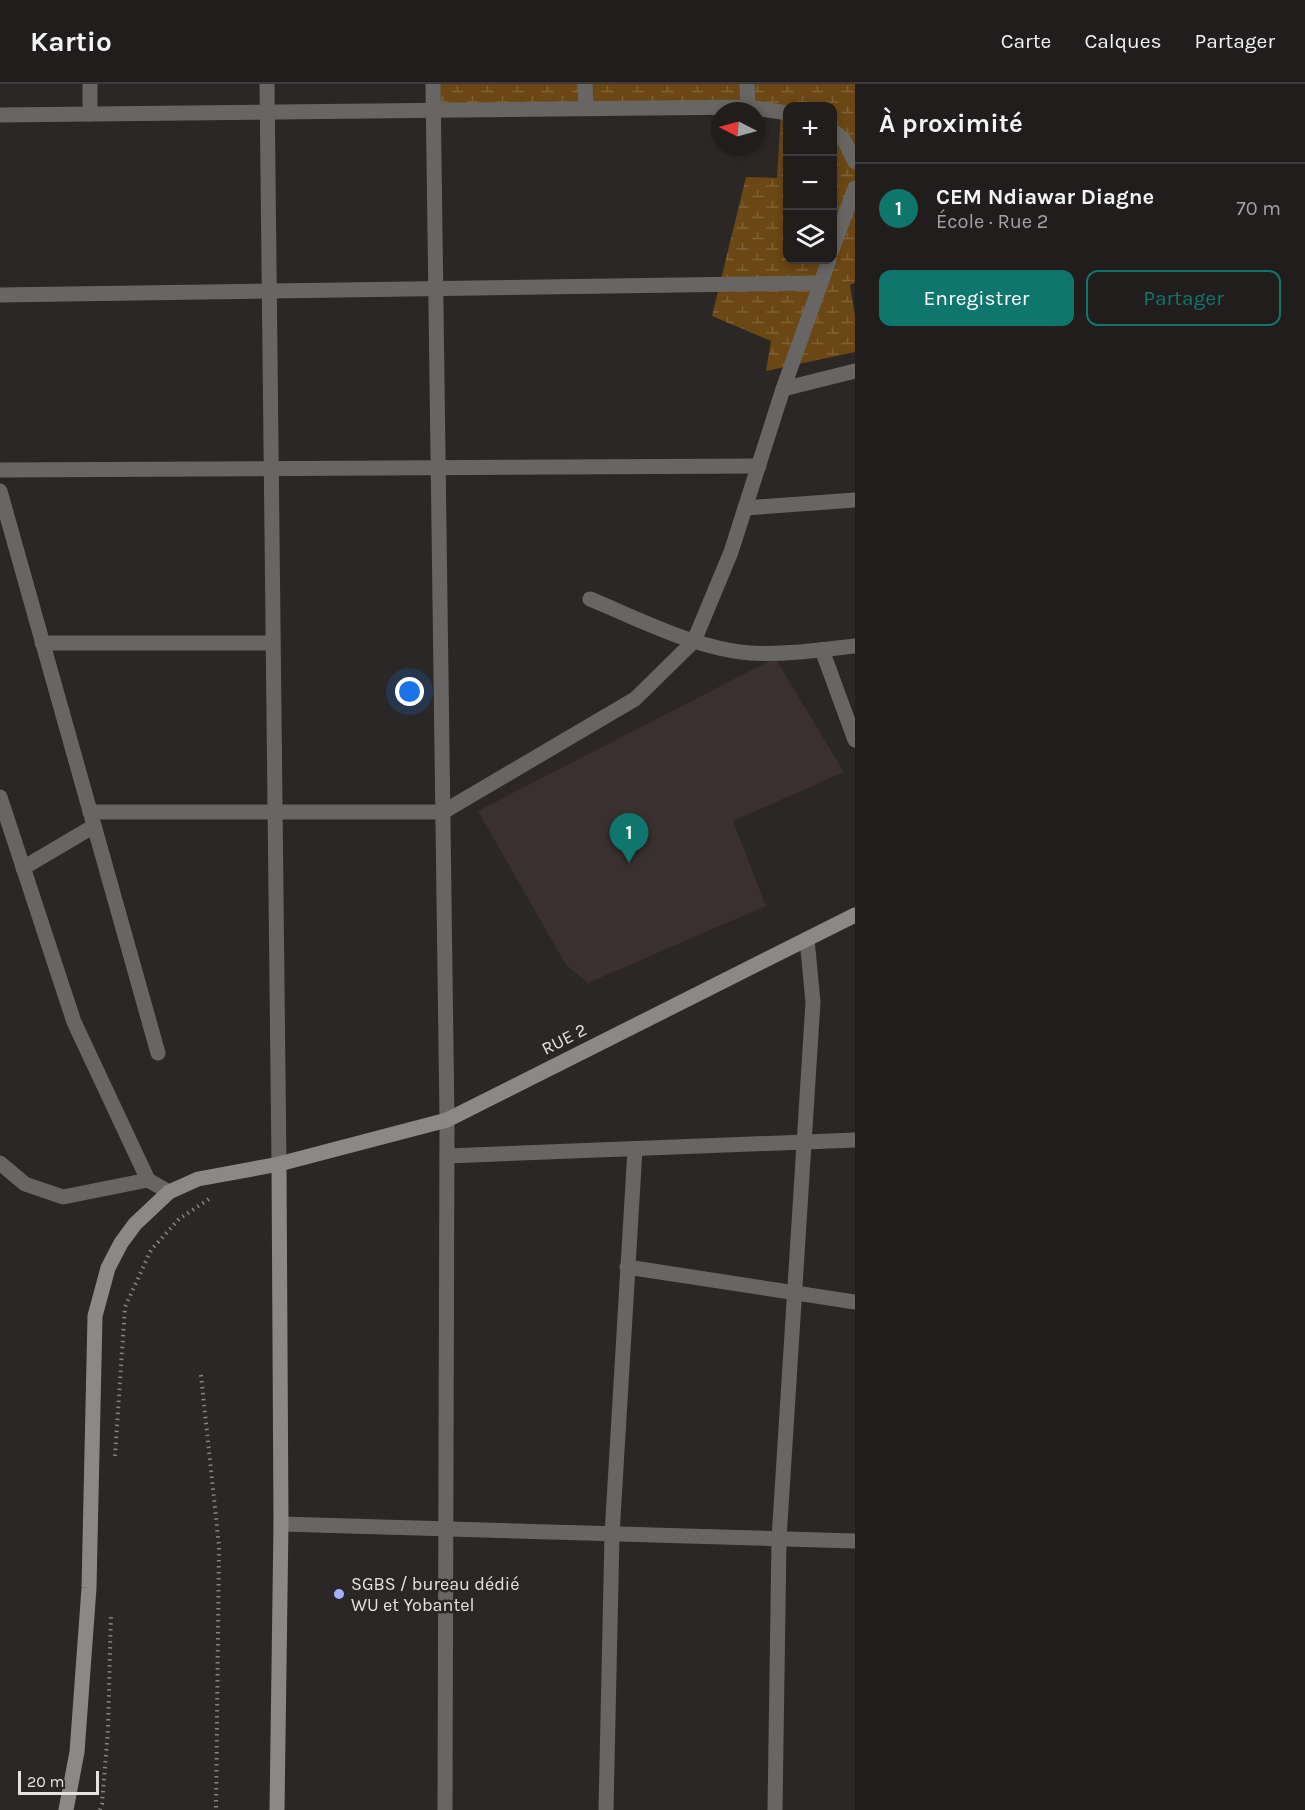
<!DOCTYPE html>
<html lang="fr">
<head>
<meta charset="utf-8">
<style>
	body { margin:0; font-family:Karla,sans-serif; background:#2d2a29; color:#f1f3f6 }
	.controls { position:absolute; right:18px; top:18px; display:grid; overflow:hidden; border-radius:12px; box-shadow:0 3px 9px #0003 }
	.controls button { width:54px; height:54px; display:grid; place-items:center; padding:0; border:0; border-bottom:2px solid #3d3b3b; background:#201d1c; color:#f1f3f6; font:30px sans-serif }
	.compass { position:absolute; left:711px; top:18px; width:54px; height:54px; border-radius:50%; background:#201d1c; box-shadow:0 3px 9px #0003; rotate:276deg }
	.scale { position:absolute; left:18px; bottom:15px; width:81px; box-sizing:border-box; padding-left:6px; border:3px solid #e5e2e2; border-top:0; font-size:16px; line-height:21px; white-space:nowrap; color:#e5e2e2; -webkit-text-stroke:4px #2a2726; paint-order:stroke }
	.you { position:absolute; left:410px; top:608px; width:21px; height:21px; margin:-15px; border:4px solid #fff; border-radius:50%; background:#1a73e8; box-shadow:0 0 0 9px #1a73e833 }
	.badge { display:grid; place-items:center; width:39px; height:39px; border-radius:50%; background:#0f766e; color:#fff; font-size:20px; font-weight:700 }
	.pin { position:absolute; translate:-50% -50px; filter:drop-shadow(0 2px 3px #0008) }
	.pin::after { content:''; position:absolute; top:32px; width:21px; height:18px; background:inherit; clip-path:polygon(0 0,100% 0,50% 100%) }
	.list { margin:0; padding:0; list-style:none }
	h2 { display:flex; justify-content:space-between; align-items:center; height:78px; margin:0; padding:0 24px; font-size:26px }
	h2 small { font-size:20px; font-weight:400; color:#a2a2a3 }
	.list li { display:grid; grid-template-columns:39px 1fr auto; gap:18px; align-items:center; box-sizing:border-box; height:90px; padding:0 24px; border-top:2px solid #3d3b3b }
	.list b { display:block; font-size:22px; white-space:nowrap }
	.list p { margin:0; font-size:20px; white-space:nowrap; color:#a2a2a3 }
	.list em { font-size:20px; font-style:normal; color:#a2a2a3 }
	.actions { display:flex; gap:12px; padding:18px 24px }
	.actions a { flex:1; padding:14px 0; border:2px solid #0f766e; border-radius:12px; text-align:center; font-size:21px; color:#0f766e }
	.actions .main { background:#0f766e; color:#fff }
	.icon { flex:none; width:33px; height:33px; fill:none; stroke:currentColor; stroke-width:2; stroke-linecap:round; stroke-linejoin:round }
	.map { position:relative; flex:none; width:855px; height:1726px; overflow:hidden }
	header { display:flex; align-items:center; gap:36px; box-sizing:border-box; height:84px; padding:0 30px; background:#201d1c; border-bottom:2px solid #3d3b3b }
	header strong { font-size:28px }
	nav { display:flex; gap:33px; margin-inline-start:auto; font-size:21px }
	main { display:flex }
	aside { flex:1; background:#201d1c }
	.map>svg:first-child { display:block }
	.built { fill:#3a302f }
	.wetland { fill:url(#wetland-marsh); fill-rule:evenodd }
	.lines { fill:none; stroke-linecap:round; stroke-linejoin:round }
	.path { stroke:#878484; stroke-width:4; stroke-dasharray:1.5 4.5; stroke-linecap:butt }
	.street { stroke:#676665; stroke-width:15 }
	.secondary { stroke:#8b8987; stroke-width:15 }
	.poi-dot { fill:#a0b3fd; stroke:#2a2726; stroke-width:2 }
	.labels { text-anchor:middle; stroke-width:5; stroke-linejoin:round; paint-order:stroke }
	.street-label { font-size:18px; fill:#e5e2e2; stroke:#2a2726 }
	.poi-label { font-size:18px; fill:#e5e2e2; stroke:#2a2726; text-anchor:start }
</style>
</head>
<body>
<header>
<strong>Kartio</strong>
<nav><a>Carte</a><a>Calques</a><a>Partager</a></nav>
</header>
<main>
<div class="map">
<svg width="855" height="1726" viewBox="0 0 855 1726">
	<defs>
		<pattern id="wetland-marsh" width="20" height="14" patternUnits="userSpaceOnUse" patternTransform="scale(1.5)"><rect width="20" height="14" fill="#6a4713"/><path d="M1 5h8M5 5V1M11 12h8M15 12V8" fill="none" stroke="#7f6135"/></pattern>
	</defs>
	<rect width="100%" height="100%" fill="#2a2726"/>
	<!-- built -->
	<polygon class="built" points="775,574 844,688 733,737 766,822 588,899 566,881 478,727"/>
	<!-- wetland -->
	<path class="wetland" d="M430,0H855V199L850,201L855,232V268L766,287L771,257L712,232L746,93L777,94L781,27L430,31ZM788,22H832V176H788Z"/>
	<g class="lines">
		<!-- path -->
		<g class="path">
			<polyline points="201,1291 219,1462 216,1726"/>
			<polyline points="115,1372 125,1223 151,1166 179,1135 209,1115"/>
			<polyline points="100,1726 102,1720 108,1646 111,1529"/>
		</g>
		<!-- street -->
		<g class="street">
			<polyline points="267,0 279,1080"/>
			<polyline points="433,0 447,1036 445,1726"/>
			<polyline points="585,0 586,24"/>
			<polyline points="747,0 748,23"/>
			<polyline points="90,30 90,0"/>
			<polyline points="0,31 748,23 788,29"/>
			<polyline points="832,46 844,56 855,78"/>
			<polyline points="832,166 855,104"/>
			<polyline points="0,211 821,199"/>
			<polyline points="783,305 855,287"/>
			<polyline points="0,386 759,382"/>
			<polyline points="0,407 158,969"/>
			<polyline points="745,424 855,416"/>
			<path d="M590,515C639,535 696,565 750,569C785,571 820,566 855,562"/>
			<polyline points="42,559 273,559"/>
			<polyline points="822,566 855,656"/>
			<polyline points="0,713 74,938 148,1096 169,1108"/>
			<polyline points="90,728 443,728 635,615 694,557 731,468 783,305 829,176"/>
			<polyline points="23,784 94,742"/>
			<polyline points="447,1072 855,1056"/>
			<polyline points="0,1079 25,1100 63,1113 148,1096"/>
			<polyline points="627,1183 855,1218"/>
			<polyline points="281,1440 855,1457"/>
			<polyline points="606,1726 612,1451 635,1065"/>
			<polyline points="775,1726 779,1455 813,918 807,855"/>
		</g>
		<!-- secondary -->
		<g class="secondary">
			<polyline points="66,1726 77,1668 89,1504 95,1232 108,1184 121,1159 135,1140 169,1108 198,1095 279,1080 447,1036 855,831"/>
			<polyline points="277,1726 281,1440 279,1080"/>
		</g>
	</g>
	<!-- markers -->
	<circle class="poi-dot" cx="339" cy="1510" r="6"/>
	<g class="labels">
		<!-- street labels -->
		<g class="street-label">
			<text transform="translate(564 955) rotate(-27)" y="6">RUE 2</text>
		</g>
		<!-- poi labels -->
		<g class="poi-label">
			<text x="351" y="1506">SGBS / bureau dédié<tspan x="351" dy="21">WU et Yobantel</tspan></text>
		</g>
	</g>
</svg>
<div class="controls">
<button>+</button>
<button>−</button>
<button><svg class="icon" aria-label="layers" viewBox="0 0 24 24"><path d="M12 4l9 5-9 5-9-5zM3 14l9 5 9-5"/></svg></button>
</div>
<svg class="compass" viewBox="-18 -18 36 36"><path d="M0-13l5 13h-10z" fill="#e53935"/><path d="M0 13l5-13h-10z" fill="#a2a2a3"/></svg>
<div class="scale">20 m</div>
<div class="you"></div>
<div class="pin badge" style="left:629px;top:779px">1</div>
</div>
<aside>
<h2>À proximité<small></small></h2>
<ul class="list">
<li><span class="badge">1</span><div><b>CEM Ndiawar Diagne</b><p>École · Rue 2</p></div><em>70 m</em></li>
</ul>
<div class="actions"><a class="main">Enregistrer</a><a>Partager</a></div>
</aside>
</main>
</body>
</html>
